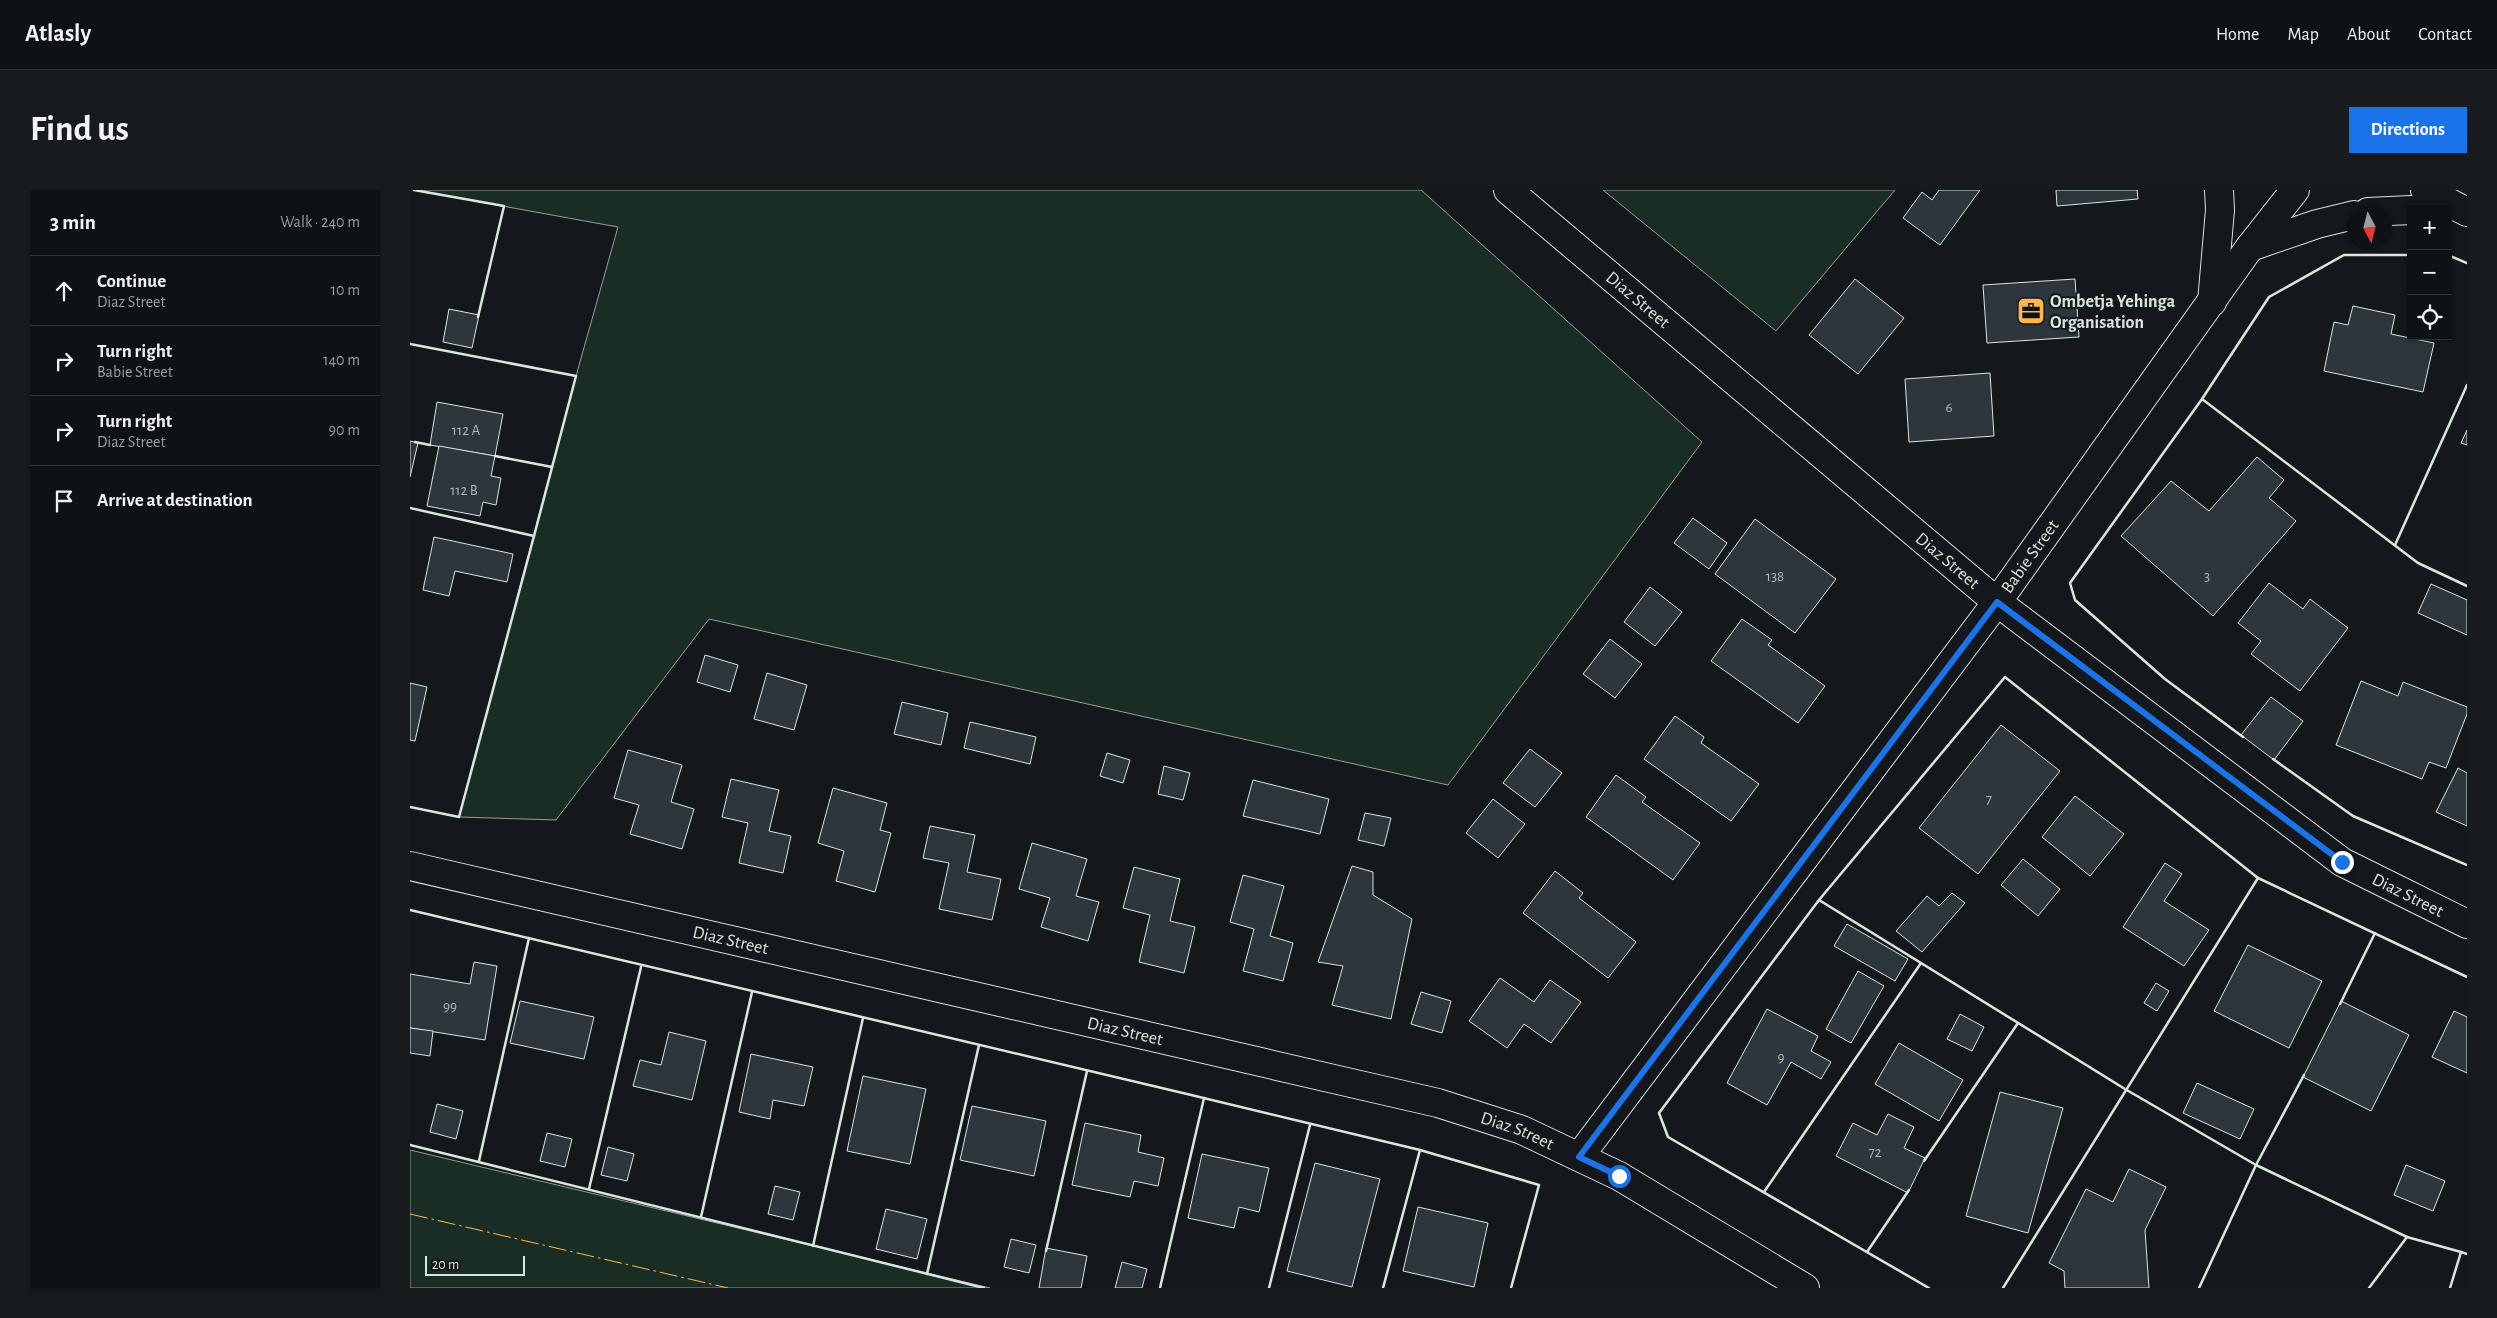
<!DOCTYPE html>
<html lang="en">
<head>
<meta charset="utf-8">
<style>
	body { margin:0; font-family:"Alegreya Sans",sans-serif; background:#181b1e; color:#f1f3f6 }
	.controls { position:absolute; right:15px; top:15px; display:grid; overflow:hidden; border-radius:0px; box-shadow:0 1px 4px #0004 }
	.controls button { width:45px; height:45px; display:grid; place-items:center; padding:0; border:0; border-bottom:1px solid #2f3234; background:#0f1215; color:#f1f3f6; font:25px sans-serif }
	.compass { position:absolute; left:1937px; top:15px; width:45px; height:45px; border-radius:50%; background:#0f1215; box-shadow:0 1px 4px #0004; rotate:173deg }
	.scale { position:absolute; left:15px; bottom:12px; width:100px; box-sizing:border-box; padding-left:5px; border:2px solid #d8e6dc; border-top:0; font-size:14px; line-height:18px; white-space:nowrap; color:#d8e6dc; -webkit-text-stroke:4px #14181c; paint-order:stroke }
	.stop { position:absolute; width:15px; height:15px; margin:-11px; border:4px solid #1a73e8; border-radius:50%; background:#fff }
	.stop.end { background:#1a73e8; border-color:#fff; box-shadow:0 1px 5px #0008 }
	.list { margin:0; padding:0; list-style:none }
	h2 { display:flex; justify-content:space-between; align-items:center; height:65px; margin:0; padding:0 20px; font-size:21px }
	h2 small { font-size:16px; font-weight:400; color:#9b9ea0 }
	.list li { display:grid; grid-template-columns:32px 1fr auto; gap:15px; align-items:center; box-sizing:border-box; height:70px; padding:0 20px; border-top:1px solid #2f3234 }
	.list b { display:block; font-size:19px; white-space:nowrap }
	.list p { margin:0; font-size:16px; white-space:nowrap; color:#9b9ea0 }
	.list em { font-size:16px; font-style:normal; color:#9b9ea0 }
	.icon { flex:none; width:28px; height:28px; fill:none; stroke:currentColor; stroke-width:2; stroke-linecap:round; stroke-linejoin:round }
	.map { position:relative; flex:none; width:2057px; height:1098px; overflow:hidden; border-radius:0px }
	header { display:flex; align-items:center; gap:30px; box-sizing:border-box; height:70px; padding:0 25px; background:#0f1215; border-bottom:1px solid #2f3234 }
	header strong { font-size:24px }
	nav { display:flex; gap:28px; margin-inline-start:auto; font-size:18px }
	.intro { display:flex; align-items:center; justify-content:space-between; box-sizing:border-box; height:120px; padding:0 30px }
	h1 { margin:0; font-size:35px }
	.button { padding:12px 22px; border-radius:0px; background:#1a73e8; color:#fff; font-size:18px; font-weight:700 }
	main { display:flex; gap:30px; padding:0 30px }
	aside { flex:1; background:#0f1215; border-radius:0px; box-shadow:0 1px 4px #0004 }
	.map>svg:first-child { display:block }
	.green { fill:#1a2d24; stroke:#939e99 }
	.building { fill:#2c363c; stroke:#d8e6dc }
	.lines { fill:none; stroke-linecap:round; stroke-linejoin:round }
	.street-casing { stroke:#d8e6dc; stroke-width:30 }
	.secondary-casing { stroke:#d8e6dc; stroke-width:30 }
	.street { stroke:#14181c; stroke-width:28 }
	.secondary { stroke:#14181c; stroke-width:28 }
	.wall { stroke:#d8e6dc; stroke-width:2.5 }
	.power { stroke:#ffb74d; stroke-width:1; stroke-dasharray:18 4 2.5 4; stroke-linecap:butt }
	.route { stroke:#1a73e8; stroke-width:6 }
	.labels { text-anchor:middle; stroke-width:4; stroke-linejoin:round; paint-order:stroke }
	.number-label { font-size:15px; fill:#adbab4 }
	.street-label { font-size:18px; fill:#d8e6dc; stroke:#14181c }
	.poi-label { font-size:18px; font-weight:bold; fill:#d8e6dc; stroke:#14181c; text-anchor:start }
</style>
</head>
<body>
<header>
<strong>Atlasly</strong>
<nav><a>Home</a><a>Map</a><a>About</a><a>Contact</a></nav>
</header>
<div class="intro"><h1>Find us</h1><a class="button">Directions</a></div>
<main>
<aside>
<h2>3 min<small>Walk · 240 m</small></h2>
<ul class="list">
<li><svg class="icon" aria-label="ahead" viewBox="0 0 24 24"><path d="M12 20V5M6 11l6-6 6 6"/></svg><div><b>Continue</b><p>Diaz Street</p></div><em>10 m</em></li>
<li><svg class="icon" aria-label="right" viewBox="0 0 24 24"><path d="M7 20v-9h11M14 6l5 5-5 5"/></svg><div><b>Turn right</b><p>Babie Street</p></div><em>140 m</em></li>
<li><svg class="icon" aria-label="right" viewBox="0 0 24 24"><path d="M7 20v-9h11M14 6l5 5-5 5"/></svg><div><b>Turn right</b><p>Diaz Street</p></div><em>90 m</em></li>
<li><svg class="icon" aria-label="arrive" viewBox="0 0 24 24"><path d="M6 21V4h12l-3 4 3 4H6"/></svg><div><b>Arrive at destination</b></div></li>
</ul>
</aside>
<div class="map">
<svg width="2057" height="1098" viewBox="0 0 2057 1098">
	<rect width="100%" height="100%" fill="#14181c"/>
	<!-- green -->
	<g class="green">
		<polygon points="4,0 1011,0 1292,252 1038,595 299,429 146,630 49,627 166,186 208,37"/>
		<polygon points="1193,0 1485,0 1366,141"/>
		<polygon points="0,960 580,1098 0,1098"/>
	</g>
	<!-- building -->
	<g class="building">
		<polygon points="1529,0 1570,0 1530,55 1493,28 1512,2 1522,10"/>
		<polygon points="1646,0 1727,0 1728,9 1647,16"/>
		<polygon points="1445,89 1494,128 1448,184 1399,145"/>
		<polygon points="1665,89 1669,147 1577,153 1573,95"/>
		<polygon points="1943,116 1985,125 1981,144 2024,153 2013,202 1914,181 1924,132 1938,135"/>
		<polygon points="39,119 69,125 62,158 33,152"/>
		<polygon points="1580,183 1584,246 1499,252 1495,189"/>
		<polygon points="27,212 93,224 85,266 20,255"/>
		<polygon points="2057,240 2057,255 2051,253"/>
		<polygon points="0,251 8,253 0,287"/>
		<polygon points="29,256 85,266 81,286 91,288 86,315 73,312 70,326 17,316"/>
		<polygon points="1847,267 1874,290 1859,308 1886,331 1803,426 1711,346 1761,291 1799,321"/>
		<polygon points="1283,328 1317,353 1299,379 1264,353"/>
		<polygon points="1345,329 1426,389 1385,443 1305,384"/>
		<polygon points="24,347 103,364 97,392 45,381 39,406 13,400"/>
		<polygon points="1859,393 1893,419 1900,409 1938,438 1890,501 1841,464 1851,451 1828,433"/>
		<polygon points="2021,394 2057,410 2057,445 2008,423"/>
		<polygon points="1240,397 1272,422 1245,456 1214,432"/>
		<polygon points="1332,429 1362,450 1358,455 1415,496 1388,533 1301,471"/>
		<polygon points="1200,449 1232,474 1205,508 1173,484"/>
		<polygon points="295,465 328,475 320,502 287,492"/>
		<polygon points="357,483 397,495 384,540 344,529"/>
		<polygon points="1951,491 1988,506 1993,492 2057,517 2057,524 2036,578 2019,572 2012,589 1926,555"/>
		<polygon points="0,493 17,497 5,551 0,550"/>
		<polygon points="1861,507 1893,531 1864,570 1831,545"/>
		<polygon points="492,512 538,523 531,555 484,544"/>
		<polygon points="1265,526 1294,547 1291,553 1349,594 1321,631 1234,569"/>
		<polygon points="560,532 626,547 620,574 554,558"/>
		<polygon points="1591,535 1650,581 1568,684 1509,638"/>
		<polygon points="1120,559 1152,583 1125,617 1093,593"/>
		<polygon points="218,560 272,575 261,612 284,619 272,659 220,644 229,615 204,608"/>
		<polygon points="697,563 720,570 713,593 690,586"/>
		<polygon points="754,576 780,583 773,610 748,604"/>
		<polygon points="2048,578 2057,583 2057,636 2026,622"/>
		<polygon points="1206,585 1236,607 1232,612 1290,653 1263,690 1176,627"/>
		<polygon points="321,589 369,600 359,641 381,646 373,683 329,673 338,633 312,627"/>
		<polygon points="843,590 919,609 910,644 833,626"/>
		<polygon points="423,598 477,613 470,640 481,643 465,702 426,691 434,661 408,653"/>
		<polygon points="1665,606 1714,644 1680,686 1632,647"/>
		<polygon points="1083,609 1115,634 1088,668 1056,643"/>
		<polygon points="955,623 981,628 974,656 948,650"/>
		<polygon points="520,636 565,645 557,682 591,689 582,730 529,719 539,673 513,668"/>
		<polygon points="622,653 677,669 666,706 689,712 678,751 631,737 640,708 609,699"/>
		<polygon points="1613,669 1650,699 1628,726 1591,695"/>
		<polygon points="1755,673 1772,684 1754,711 1799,740 1774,776 1713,737"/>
		<polygon points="942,676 963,682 963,705 1002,729 981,829 922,815 933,776 908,772"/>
		<polygon points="724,677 770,689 760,731 785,737 774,783 729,772 740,725 713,718"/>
		<polygon points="1145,681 1173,703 1169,708 1226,752 1198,788 1113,723"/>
		<polygon points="833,685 874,696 860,746 883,753 873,791 833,781 844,739 820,732"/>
		<polygon points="1542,703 1555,713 1512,762 1486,741 1517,706 1529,716"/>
		<polygon points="1437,734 1498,769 1485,791 1424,756"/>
		<polygon points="1838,755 1912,791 1879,858 1804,821"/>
		<polygon points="64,772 87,776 75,850 0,838 0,784 60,794"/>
		<polygon points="1448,781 1474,796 1441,853 1416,839"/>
		<polygon points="1090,788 1124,812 1140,790 1171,812 1141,853 1114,834 1097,858 1059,831"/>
		<polygon points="1746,793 1759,801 1747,821 1734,813"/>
		<polygon points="1011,802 1041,811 1032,843 1001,834"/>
		<polygon points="110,811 184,827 174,869 100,853"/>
		<polygon points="1931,811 1999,845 1961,921 1893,887"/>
		<polygon points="1357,819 1408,846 1401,861 1421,872 1411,889 1381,872 1357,915 1317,893"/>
		<polygon points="2044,821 2057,827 2057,883 2022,867"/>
		<polygon points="1550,824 1574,837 1562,861 1537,849"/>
		<polygon points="0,838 23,841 20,866 0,863"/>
		<polygon points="259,842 296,851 282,910 223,896 230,870 251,875"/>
		<polygon points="1489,853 1553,890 1529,931 1465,894"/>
		<polygon points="341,864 403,877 394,916 363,910 360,929 329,922"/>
		<polygon points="453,886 516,899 500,974 437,961"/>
		<polygon points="1787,893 1844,919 1830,949 1773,923"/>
		<polygon points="1590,902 1653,918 1618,1043 1556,1026"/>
		<polygon points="27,914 53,921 46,949 20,942"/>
		<polygon points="562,916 636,931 624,986 550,970"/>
		<polygon points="1478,924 1504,937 1494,958 1515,968 1498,1003 1426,966 1443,933 1467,945"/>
		<polygon points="675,933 731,945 728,962 754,968 748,996 724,991 720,1007 662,995"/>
		<polygon points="137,943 162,949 155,977 130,971"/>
		<polygon points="198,957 224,964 217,991 191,985"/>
		<polygon points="792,964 859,978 849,1022 829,1017 824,1038 778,1028"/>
		<polygon points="905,973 970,989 942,1097 877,1081"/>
		<polygon points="1996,975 2035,991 2023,1021 1984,1005"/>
		<polygon points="1719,979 1756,997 1735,1040 1739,1098 1655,1098 1654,1081 1639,1073 1676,999 1703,1012"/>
		<polygon points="365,996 390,1002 383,1030 358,1024"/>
		<polygon points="1008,1017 1078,1033 1064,1097 993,1081"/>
		<polygon points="476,1019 517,1029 507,1069 466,1059"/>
		<polygon points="601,1049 626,1055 619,1083 594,1077"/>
		<polygon points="636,1058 677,1066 671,1098 629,1098"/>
		<polygon points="712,1072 737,1079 732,1098 705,1098"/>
	</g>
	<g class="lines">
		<defs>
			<g id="street">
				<path id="s1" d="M1098,0L1587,412L1932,672L2057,734"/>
				<path id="s2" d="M0,676L1028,913L1112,940L1209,986L1395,1098"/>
				<path id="s3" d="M1169,967L1587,412L1840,57L1885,0"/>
			</g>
			<g id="secondary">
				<polyline points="2015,0 2057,22"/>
				<polyline points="1958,22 2001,20"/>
				<polyline points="1840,57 1907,34 1944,25"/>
				<polyline points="1802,112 1810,20 1809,0"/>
			</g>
		</defs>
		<!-- street casing -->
		<use href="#street" class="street-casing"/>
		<!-- secondary casing -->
		<use href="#secondary" class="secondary-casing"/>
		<!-- street -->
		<use href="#street" class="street"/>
		<!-- secondary -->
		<use href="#secondary" class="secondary"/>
		<!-- wall -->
		<g class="wall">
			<polyline points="4,0 94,16 68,127"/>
			<polyline points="2038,65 2057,73"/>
			<polyline points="0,154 166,186 124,346"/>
			<polyline points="1792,209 2008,373 2057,396"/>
			<polyline points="5,252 20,255"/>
			<polyline points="85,266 142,277"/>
			<polyline points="0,318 124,346 49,627 0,617"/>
			<polyline points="1985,355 2057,195"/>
			<polyline points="1833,547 1755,489 1665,410 1660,393 1792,209 1859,107 1934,65 2001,65"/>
			<polyline points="1863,569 1943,626 2057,675"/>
			<polyline points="1409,710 1595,487 1848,688 2057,787"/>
			<polyline points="0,720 777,904 1010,960 1129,995 1101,1098"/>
			<polyline points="1930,814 1965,743"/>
			<polyline points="0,955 574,1098"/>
			<polyline points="69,971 119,748"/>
			<polyline points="1514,971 1608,833"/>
			<polyline points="179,999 231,777"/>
			<polyline points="1354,1002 1511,773"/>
			<polyline points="291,1027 342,802"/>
			<polyline points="403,1056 453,828"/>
			<polyline points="636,1061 677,881"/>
			<polyline points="1457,1062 1499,1000"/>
			<polyline points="517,1084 569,855"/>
			<polyline points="750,1098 794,908"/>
			<polyline points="859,1098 900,935"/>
			<polyline points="973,1098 1010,960"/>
			<polyline points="1519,1098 1258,947 1249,923 1409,710 1715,899 1846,975 1997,1047"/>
			<polyline points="1593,1098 1848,688"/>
			<polyline points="1789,1098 1846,975 1894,885"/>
			<polyline points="1959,1098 1997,1047 2051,1062"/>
			<polyline points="2040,1098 2051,1062 2057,1064"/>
		</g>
		<!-- power -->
		<polyline class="power" points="0,1024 318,1098"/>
	</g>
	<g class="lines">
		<!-- route -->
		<polyline class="route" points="1209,986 1169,967 1587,412 1932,672"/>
	</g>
	<!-- icons -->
	<defs>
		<symbol id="office-square" viewBox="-11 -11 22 22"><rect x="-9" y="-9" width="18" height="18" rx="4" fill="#ffb74d" stroke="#14181c"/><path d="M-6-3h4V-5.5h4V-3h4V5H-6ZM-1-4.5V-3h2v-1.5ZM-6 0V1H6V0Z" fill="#111"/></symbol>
	</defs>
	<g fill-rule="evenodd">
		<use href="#office-square" x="1605" y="105" width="32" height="32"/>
	</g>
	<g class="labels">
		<!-- number labels -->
		<g class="number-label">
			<text x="1539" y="222">6</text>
			<text x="56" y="245">112 A</text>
			<text x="54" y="305">112 B</text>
			<text x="1365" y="391">138</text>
			<text x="1797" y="391">3</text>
			<text x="1579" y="614">7</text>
			<text x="40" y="821">99</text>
			<text x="1371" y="872">9</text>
			<text x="1465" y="967">72</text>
		</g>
		<!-- street labels -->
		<g class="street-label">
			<text dy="6" stroke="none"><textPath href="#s1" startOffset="170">Diaz Street</textPath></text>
			<text dy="6" stroke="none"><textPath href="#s3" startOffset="751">Babie Street</textPath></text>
			<text dy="6" stroke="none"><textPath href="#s1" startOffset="575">Diaz Street</textPath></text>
			<text dy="6" stroke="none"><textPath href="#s1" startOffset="1145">Diaz Street</textPath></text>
			<text dy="6" stroke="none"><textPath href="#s2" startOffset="329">Diaz Street</textPath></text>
			<text dy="6" stroke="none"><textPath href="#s2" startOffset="734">Diaz Street</textPath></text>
			<text dy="6" stroke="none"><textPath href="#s2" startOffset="1139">Diaz Street</textPath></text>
		</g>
		<!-- poi labels -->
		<g class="poi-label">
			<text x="1640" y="117">Ombetja Yehinga<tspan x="1640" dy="21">Organisation</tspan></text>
		</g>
	</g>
</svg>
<div class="controls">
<button>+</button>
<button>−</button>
<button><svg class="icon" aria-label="locate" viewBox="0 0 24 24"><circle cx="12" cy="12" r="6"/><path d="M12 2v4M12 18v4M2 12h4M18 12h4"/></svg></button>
</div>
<svg class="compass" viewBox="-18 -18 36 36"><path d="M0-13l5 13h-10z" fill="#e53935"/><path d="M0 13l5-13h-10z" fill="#9b9ea0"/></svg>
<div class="scale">20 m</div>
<div class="stop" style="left:1209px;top:986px"></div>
<div class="stop end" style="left:1932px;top:672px"></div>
</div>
</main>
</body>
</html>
